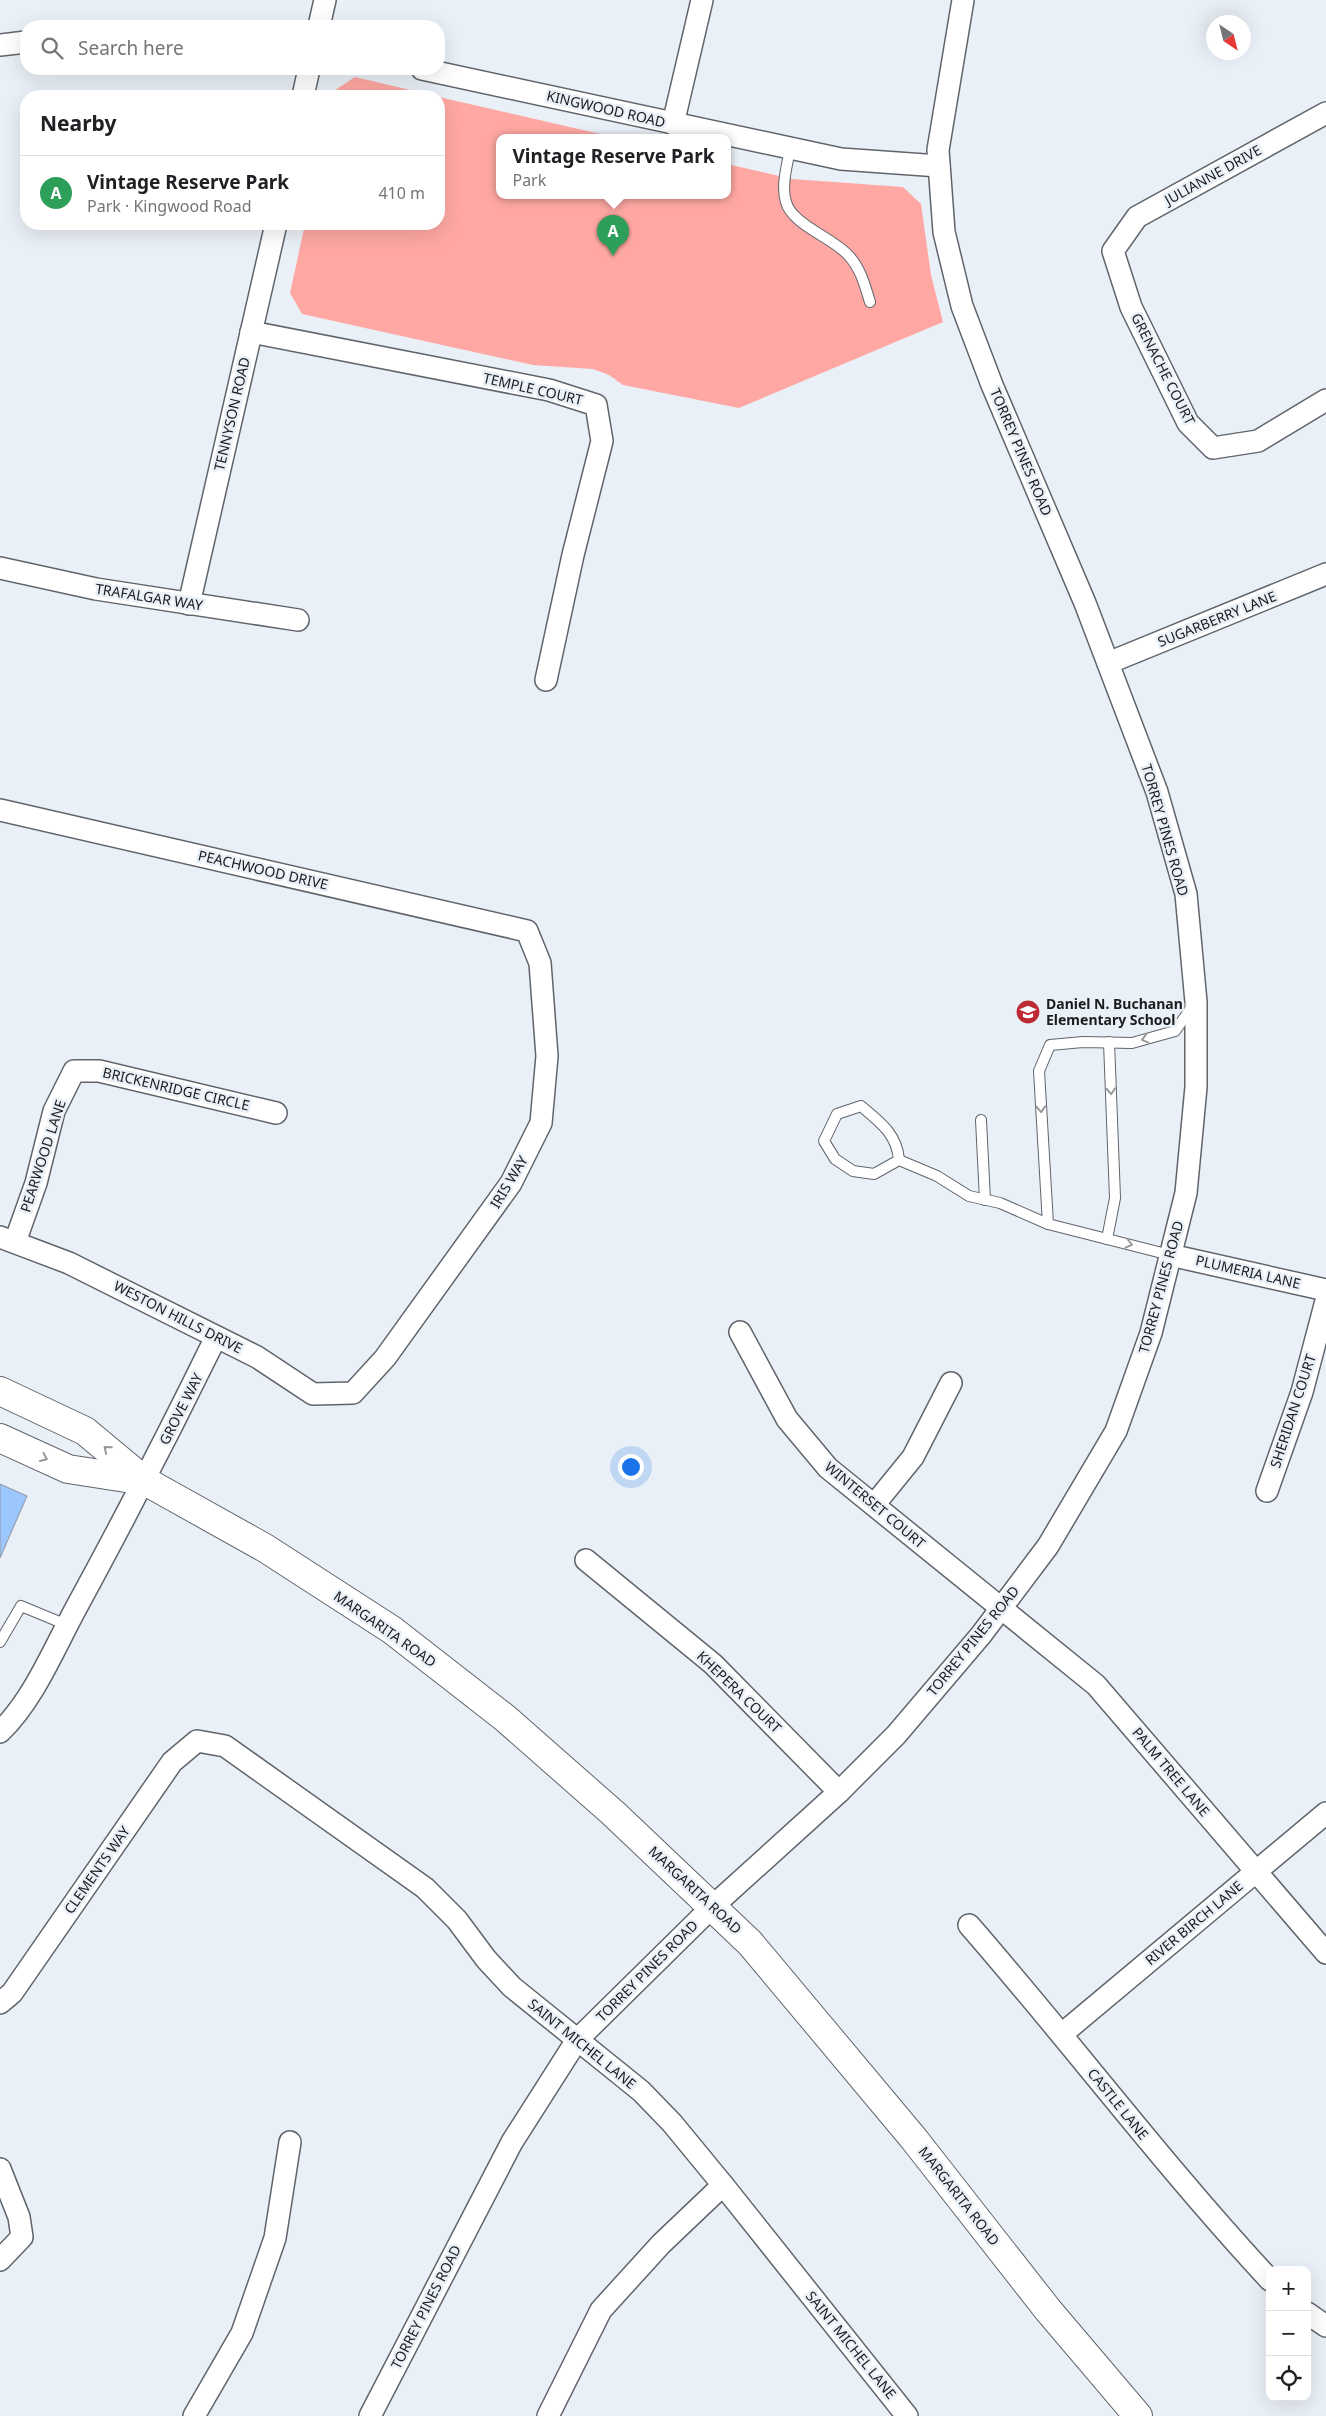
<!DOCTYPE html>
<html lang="en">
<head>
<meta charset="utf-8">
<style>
	body { margin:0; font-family:"Noto Sans",sans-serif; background:#f6f6f6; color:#202124 }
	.controls { position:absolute; right:15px; bottom:15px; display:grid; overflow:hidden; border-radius:10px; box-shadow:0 5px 20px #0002 }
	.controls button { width:45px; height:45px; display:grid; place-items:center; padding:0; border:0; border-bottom:1px solid #e0e0e0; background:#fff; color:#202124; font:25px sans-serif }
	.compass { position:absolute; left:1206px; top:15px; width:45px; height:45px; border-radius:50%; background:#fff; box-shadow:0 5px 20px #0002; rotate:145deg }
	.you { position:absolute; left:630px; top:1466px; width:18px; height:18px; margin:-12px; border:4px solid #fff; border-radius:50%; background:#1a73e8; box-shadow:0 0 0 8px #1a73e833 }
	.badge { display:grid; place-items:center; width:32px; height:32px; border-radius:50%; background:#2563eb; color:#fff; font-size:16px; font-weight:700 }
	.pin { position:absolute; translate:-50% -41px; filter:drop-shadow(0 1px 2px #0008) }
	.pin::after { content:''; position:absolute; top:26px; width:18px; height:15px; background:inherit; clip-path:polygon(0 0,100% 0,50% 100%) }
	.popup { position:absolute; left:496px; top:134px; width:235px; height:65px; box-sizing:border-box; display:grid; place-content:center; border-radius:10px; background:#fff; filter:drop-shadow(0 1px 4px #0005); font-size:16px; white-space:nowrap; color:#757577 }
	.popup b { font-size:19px; color:#202124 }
	.popup::after { content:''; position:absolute; left:50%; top:100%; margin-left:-10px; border:10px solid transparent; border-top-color:#fff }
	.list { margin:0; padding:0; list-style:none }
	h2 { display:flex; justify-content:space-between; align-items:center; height:65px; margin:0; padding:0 20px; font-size:21px }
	h2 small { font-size:16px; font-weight:400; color:#757577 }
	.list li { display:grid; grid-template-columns:32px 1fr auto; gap:15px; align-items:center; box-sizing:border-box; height:75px; padding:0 20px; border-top:1px solid #e0e0e0 }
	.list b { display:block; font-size:19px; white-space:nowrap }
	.list p { margin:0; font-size:16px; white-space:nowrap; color:#757577 }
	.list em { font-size:16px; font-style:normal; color:#757577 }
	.icon { flex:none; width:28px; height:28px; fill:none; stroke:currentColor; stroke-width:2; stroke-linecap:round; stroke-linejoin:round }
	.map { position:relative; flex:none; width:1326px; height:2416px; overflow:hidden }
	.search { position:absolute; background:#fff; box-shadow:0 5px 20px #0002; left:20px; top:20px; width:425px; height:55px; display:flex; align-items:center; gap:12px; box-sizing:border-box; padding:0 18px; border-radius:20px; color:#757577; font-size:19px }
	.panel { position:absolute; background:#fff; box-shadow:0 5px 20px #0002; left:20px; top:90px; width:425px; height:140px; border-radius:20px }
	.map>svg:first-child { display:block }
	.green { fill:#ffa8a3 }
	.building { fill:#9cc7fe; stroke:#8f949b }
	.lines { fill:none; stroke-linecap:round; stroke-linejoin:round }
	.service-casing { stroke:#60656b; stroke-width:12 }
	.minor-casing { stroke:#60656b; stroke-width:24 }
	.secondary-casing { stroke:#60656b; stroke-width:30 }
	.service { stroke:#fff; stroke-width:10 }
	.minor { stroke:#fff; stroke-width:21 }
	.secondary { stroke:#fff; stroke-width:28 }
	.oneway { stroke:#98999a }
	.labels { text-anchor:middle; stroke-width:5; stroke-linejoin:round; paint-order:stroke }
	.street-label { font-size:14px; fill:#1a1c1e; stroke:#eaf0f7 }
	.poi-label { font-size:14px; font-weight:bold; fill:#1a1c1e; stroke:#eaf0f7; text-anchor:start }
</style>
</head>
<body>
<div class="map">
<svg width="1326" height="2416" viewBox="0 0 1326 2416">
	<rect width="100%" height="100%" fill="#eaf0f7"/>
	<!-- green -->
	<g class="green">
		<polygon points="355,77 436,96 333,96 334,91"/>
		<polygon points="439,97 613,137 499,137 499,195 727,195 727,164 792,179 903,187 921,204 931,275 943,322 739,408 623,385 609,375 593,369 533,365 302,314 290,293 305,224 439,224"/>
	</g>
	<!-- building -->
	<polygon class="building" points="0,1484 27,1496 0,1558"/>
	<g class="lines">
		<defs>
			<g id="service">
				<path d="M790,149C787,166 781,186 786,202C792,225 834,238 849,256C861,269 865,286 870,302"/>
				<path d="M861,1106C880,1122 897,1134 899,1160L874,1174L853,1171L835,1159L824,1141L837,1114Z"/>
				<polyline points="981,1120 985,1200"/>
				<polyline points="899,1160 937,1176 969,1196 1000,1203 1048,1224"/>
				<polyline points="1107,1239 1115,1198 1109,1042"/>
				<polyline points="1170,1255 1048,1224 1039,1071 1050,1045 1083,1042 1132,1043 1175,1031 1192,1007"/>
				<polyline points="0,1642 21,1606 67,1625"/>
			</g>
			<g id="minor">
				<polyline points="319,26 325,0"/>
				<polyline points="0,45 26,42"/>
				<polyline points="422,69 841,159 939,166"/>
				<polyline points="303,96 309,69"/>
				<polyline points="1326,113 1137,217 1113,251 1131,307 1188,423 1213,448 1258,441 1326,400"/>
				<polyline points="673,124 702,0"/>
				<polyline points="251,332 549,390 596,405 602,441 573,555 546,680"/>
				<polyline points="0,568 96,589 298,620"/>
				<polyline points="189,604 276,224"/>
				<polyline points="1108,663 1326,574"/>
				<polyline points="0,810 527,931 540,963 547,1056 541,1123 511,1183 385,1358 353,1393 313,1394 257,1357 69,1263 0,1237"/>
				<polyline points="15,1242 36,1183 54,1111 74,1071 99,1071 276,1113"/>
				<polyline points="1170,1255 1326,1290"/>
				<polyline points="740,1332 787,1419 828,1468 1096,1685 1326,1953"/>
				<polyline points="1267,1491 1302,1392 1326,1301"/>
				<polyline points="874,1505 913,1457 951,1383"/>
				<polyline points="586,1560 713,1664 839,1792"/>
				<path d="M0,1732C33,1700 53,1651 75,1610C124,1520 171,1429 216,1337"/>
				<path d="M969,1925C1071,2042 1164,2166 1270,2280"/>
				<polyline points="0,2003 12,1993 172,1762 197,1741 225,1746 425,1888 457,1920 486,1959 512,1987 641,2091 672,2123 723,2185 907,2416"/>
				<polyline points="1062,2034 1326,1813"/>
				<polyline points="0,2169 19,2217 22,2237 0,2260"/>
				<polyline points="1307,2313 1326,2326"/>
				<polyline points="194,2416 242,2333 275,2238 290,2142"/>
				<polyline points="370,2416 512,2142 577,2040 712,1907 839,1792 896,1735 981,1635 1048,1546 1116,1431 1151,1333 1186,1193 1196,1087 1196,1002 1186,894 1157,792 1085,603 992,385 962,306 944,232 938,150 963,0"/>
				<polyline points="548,2416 601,2310 661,2244 723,2185"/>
			</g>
			<g id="secondary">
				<polyline points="0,1391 85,1431 145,1481 265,1548 392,1630 505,1718 613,1813 750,1943 914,2139 1048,2310 1138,2416"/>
				<polyline points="0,1438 68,1469 145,1481"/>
			</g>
		</defs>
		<!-- service casing -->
		<use href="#service" class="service-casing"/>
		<!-- minor casing -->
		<use href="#minor" class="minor-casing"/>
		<!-- secondary casing -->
		<use href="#secondary" class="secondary-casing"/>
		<!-- service -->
		<use href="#service" class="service"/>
		<!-- minor -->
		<use href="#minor" class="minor"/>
		<!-- secondary -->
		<use href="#secondary" class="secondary"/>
	</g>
	<!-- one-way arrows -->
	<defs><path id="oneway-chevron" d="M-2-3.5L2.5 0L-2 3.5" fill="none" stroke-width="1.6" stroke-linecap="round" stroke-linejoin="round" transform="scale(1.25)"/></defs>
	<g class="oneway">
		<use href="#oneway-chevron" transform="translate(1145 1039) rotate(165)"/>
		<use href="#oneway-chevron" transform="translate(1111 1091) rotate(87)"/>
		<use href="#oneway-chevron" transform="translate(1041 1109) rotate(87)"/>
		<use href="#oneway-chevron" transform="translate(1129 1244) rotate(14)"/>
		<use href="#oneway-chevron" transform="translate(107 1449) rotate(-140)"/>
		<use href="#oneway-chevron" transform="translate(44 1458) rotate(25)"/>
	</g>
	<!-- icons -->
	<defs>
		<symbol id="school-disc" viewBox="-11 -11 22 22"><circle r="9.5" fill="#bc2b34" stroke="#eaf0f7"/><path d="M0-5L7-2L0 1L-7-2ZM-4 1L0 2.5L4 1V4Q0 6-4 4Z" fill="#fff"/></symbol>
	</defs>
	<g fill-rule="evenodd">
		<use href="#school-disc" x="1014" y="998" width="28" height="28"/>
	</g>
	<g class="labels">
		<!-- street labels -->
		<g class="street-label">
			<text transform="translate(606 109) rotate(13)" y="5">KINGWOOD ROAD</text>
			<text transform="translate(1213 175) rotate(-29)" y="5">JULIANNE DRIVE</text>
			<text transform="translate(1163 369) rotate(63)" y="5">GRENACHE COURT</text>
			<text transform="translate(533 389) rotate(13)" y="5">TEMPLE COURT</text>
			<text transform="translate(232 414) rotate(-77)" y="5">TENNYSON ROAD</text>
			<text transform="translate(1021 452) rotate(67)" y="5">TORREY PINES ROAD</text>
			<text transform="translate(149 597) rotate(9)" y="5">TRAFALGAR WAY</text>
			<text transform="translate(1217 619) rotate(-22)" y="5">SUGARBERRY LANE</text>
			<text transform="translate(1165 830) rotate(74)" y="5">TORREY PINES ROAD</text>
			<text transform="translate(263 870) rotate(13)" y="5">PEACHWOOD DRIVE</text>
			<text transform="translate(176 1089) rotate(13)" y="5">BRICKENRIDGE CIRCLE</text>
			<text transform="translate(43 1156) rotate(-72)" y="5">PEARWOOD LANE</text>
			<text transform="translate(509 1182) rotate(-59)" y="5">IRIS WAY</text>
			<text transform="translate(1248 1272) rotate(13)" y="5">PLUMERIA LANE</text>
			<text transform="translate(1161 1287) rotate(-75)" y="5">TORREY PINES ROAD</text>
			<text transform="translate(178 1317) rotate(27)" y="5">WESTON HILLS DRIVE</text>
			<text transform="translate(181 1409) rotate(-63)" y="5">GROVE WAY</text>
			<text transform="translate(1293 1411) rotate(-72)" y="5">SHERIDAN COURT</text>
			<text transform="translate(875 1505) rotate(40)" y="5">WINTERSET COURT</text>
			<text transform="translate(385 1629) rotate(35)" y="5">MARGARITA ROAD</text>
			<text transform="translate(973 1641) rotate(-51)" y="5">TORREY PINES ROAD</text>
			<text transform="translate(739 1692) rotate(44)" y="5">KHEPERA COURT</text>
			<text transform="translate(1171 1772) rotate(50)" y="5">PALM TREE LANE</text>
			<text transform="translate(97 1870) rotate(-55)" y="5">CLEMENTS WAY</text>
			<text transform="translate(695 1890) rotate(43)" y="5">MARGARITA ROAD</text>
			<text transform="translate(1194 1923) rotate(-40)" y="5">RIVER BIRCH LANE</text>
			<text transform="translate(647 1971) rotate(-45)" y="5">TORREY PINES ROAD</text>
			<text transform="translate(582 2044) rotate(39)" y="5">SAINT MICHEL LANE</text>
			<text transform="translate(1118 2104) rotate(51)" y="5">CASTLE LANE</text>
			<text transform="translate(959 2196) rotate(52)" y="5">MARGARITA ROAD</text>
			<text transform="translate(426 2307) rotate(-63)" y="5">TORREY PINES ROAD</text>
			<text transform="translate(851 2345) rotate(51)" y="5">SAINT MICHEL LANE</text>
		</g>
		<!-- poi labels -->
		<g class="poi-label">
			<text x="1046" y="1009">Daniel N. Buchanan<tspan x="1046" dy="16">Elementary School</tspan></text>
		</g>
	</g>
</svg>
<div class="controls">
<button>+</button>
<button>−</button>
<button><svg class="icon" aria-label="locate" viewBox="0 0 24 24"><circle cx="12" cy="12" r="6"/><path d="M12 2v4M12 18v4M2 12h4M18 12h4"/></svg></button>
</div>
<svg class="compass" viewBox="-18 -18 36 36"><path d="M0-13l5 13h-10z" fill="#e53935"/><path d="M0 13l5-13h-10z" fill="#757577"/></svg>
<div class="you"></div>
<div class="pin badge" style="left:613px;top:256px;background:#2e9e5b">A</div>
<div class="popup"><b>Vintage Reserve Park</b>Park</div>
<div class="search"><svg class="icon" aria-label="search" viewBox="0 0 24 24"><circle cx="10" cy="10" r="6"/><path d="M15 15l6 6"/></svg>Search here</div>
<section class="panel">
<h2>Nearby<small></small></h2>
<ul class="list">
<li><span class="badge" style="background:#2e9e5b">A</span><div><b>Vintage Reserve Park</b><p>Park · Kingwood Road</p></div><em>410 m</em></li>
</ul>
</section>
</div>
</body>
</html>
